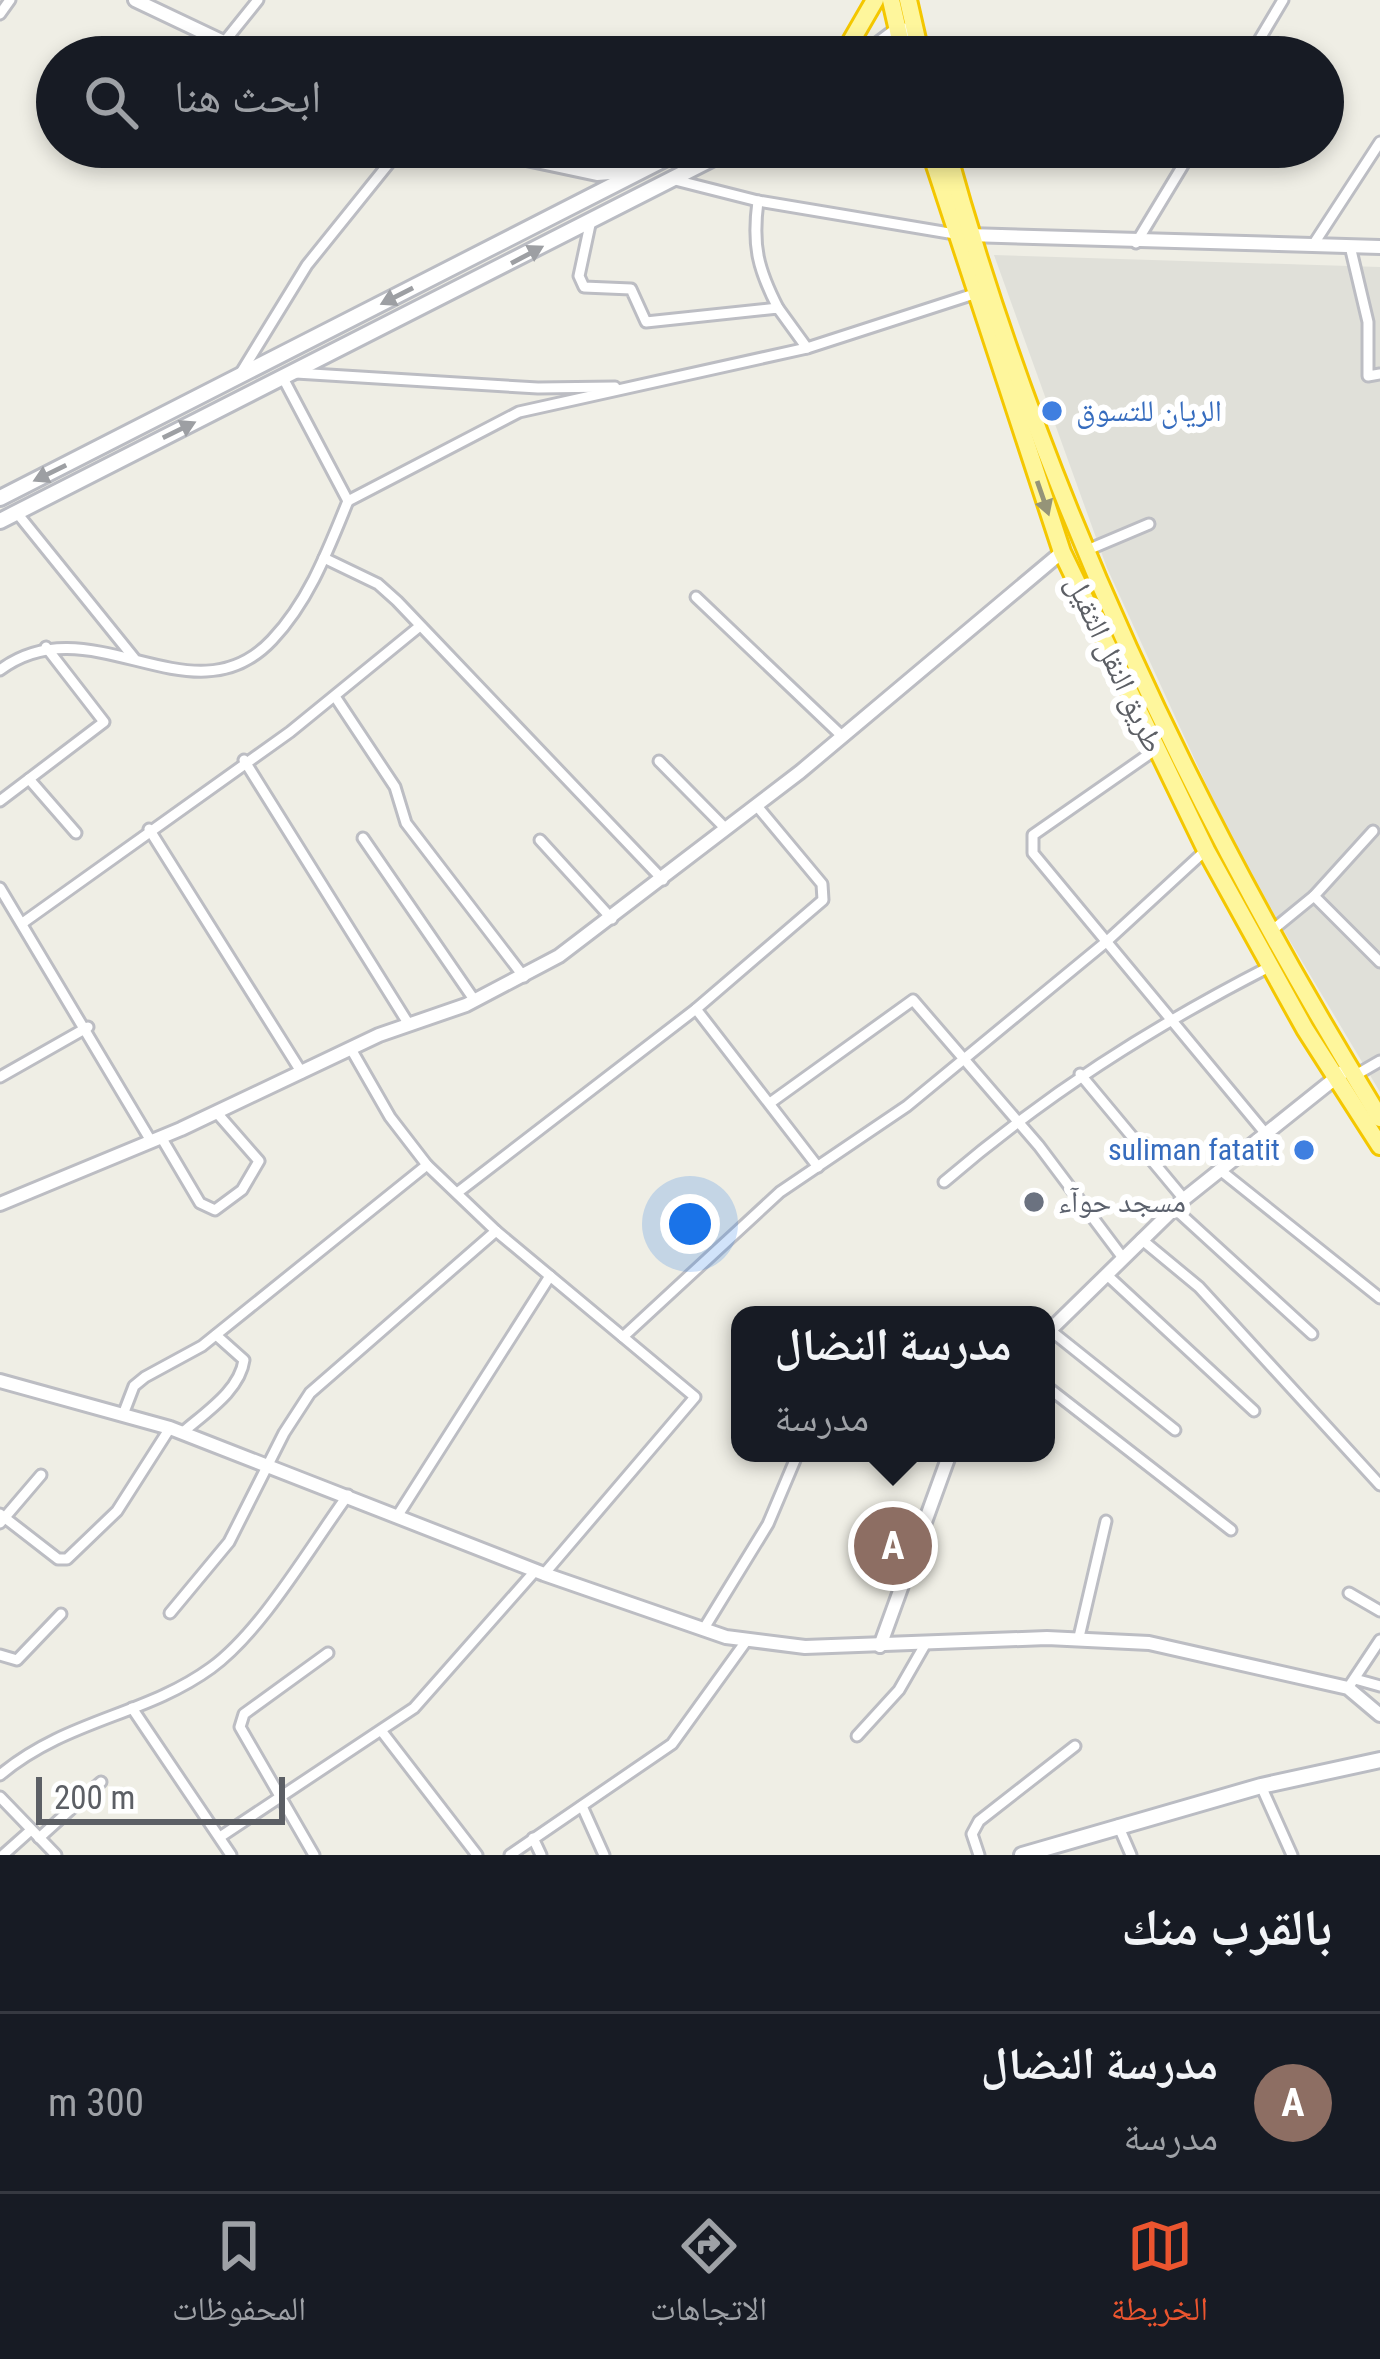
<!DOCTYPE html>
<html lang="ar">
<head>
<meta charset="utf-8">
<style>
	body { margin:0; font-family:"Roboto Condensed","Noto Naskh Arabic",sans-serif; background:#20242c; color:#f1f3f6; direction:rtl }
	.scale { position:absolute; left:36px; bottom:30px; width:249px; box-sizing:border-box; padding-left:12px; border:6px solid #5c5f65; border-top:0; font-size:33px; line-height:42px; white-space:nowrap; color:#5c5f65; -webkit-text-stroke:9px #fff; paint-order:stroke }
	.you { position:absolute; left:690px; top:1224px; width:42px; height:42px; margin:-30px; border:9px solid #fff; border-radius:50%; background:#1a73e8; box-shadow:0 0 0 18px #1a73e833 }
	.badge { display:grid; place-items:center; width:78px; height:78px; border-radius:50%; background:#eb552f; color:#fff; font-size:39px; font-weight:700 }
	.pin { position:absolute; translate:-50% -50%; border:6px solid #fff; box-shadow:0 3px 12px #0006 }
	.popup { position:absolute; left:731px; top:1306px; width:324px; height:156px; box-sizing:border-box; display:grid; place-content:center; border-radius:24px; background:#171b24; filter:drop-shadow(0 3px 9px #0005); font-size:39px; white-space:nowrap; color:#9ea1a6 }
	.popup b { font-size:45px; color:#f1f3f6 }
	.popup::after { content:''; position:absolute; left:50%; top:100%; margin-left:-24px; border:24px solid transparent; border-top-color:#171b24 }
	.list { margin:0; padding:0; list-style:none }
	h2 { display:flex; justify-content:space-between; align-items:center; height:156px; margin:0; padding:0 48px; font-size:51px }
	h2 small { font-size:39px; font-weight:400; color:#9ea1a6 }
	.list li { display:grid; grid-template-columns:78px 1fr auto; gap:36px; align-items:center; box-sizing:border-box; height:180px; padding:0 48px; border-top:3px solid #363941 }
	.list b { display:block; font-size:45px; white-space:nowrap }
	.list p { margin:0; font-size:39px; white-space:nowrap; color:#9ea1a6 }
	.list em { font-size:39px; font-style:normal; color:#9ea1a6 }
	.icon { flex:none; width:66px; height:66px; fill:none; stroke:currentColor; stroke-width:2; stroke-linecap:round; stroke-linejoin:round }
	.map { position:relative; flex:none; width:1380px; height:1855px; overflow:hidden; direction:ltr }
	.search { position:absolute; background:#171b24; box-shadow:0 6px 18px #0003; left:36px; right:36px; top:36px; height:132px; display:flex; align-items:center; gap:30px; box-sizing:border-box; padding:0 42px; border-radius:66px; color:#9ea1a6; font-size:45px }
	.sheet { height:336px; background:#171b24 }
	nav { display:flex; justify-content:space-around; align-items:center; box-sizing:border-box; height:168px; border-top:3px solid #363941; background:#171b24; font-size:33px; color:#9ea1a6 }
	nav a { display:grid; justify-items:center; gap:6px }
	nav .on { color:#eb552f }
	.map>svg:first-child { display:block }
	.industrial { fill:#e0e0d9 }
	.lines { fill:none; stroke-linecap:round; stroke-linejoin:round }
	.minor-casing { stroke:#bcbdc3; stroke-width:15 }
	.tertiary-casing { stroke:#bcbdc3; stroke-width:18 }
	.secondary-casing { stroke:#babcc3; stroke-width:20 }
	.trunk-casing { stroke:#f4c700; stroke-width:22 }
	.minor { stroke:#fff; stroke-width:9 }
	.tertiary { stroke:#fff; stroke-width:12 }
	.secondary { stroke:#fff; stroke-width:14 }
	.trunk { stroke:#fef69c; stroke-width:16 }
	.oneway { fill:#9d9fa3 }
	.oneway2 { fill:#959478 }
	.shop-dot { fill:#3f7fe0; stroke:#fff; stroke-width:4.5 }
	.worship-dot { fill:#6b7280; stroke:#fff; stroke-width:4.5 }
	.labels { text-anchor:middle; stroke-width:12; stroke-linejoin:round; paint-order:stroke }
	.shop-label { font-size:30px; fill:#366cbe; stroke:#fff; text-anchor:start }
	.street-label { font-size:30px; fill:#5c5f65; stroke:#fff }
	.worship-label { font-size:30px; fill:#5b616d; stroke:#fff; text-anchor:start }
</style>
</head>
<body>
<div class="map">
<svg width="1380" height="1855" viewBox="0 0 1380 1855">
	<rect width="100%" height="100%" fill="#efeee5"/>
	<!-- industrial -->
	<polygon class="industrial" points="994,255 1380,267 1380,1092 1238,854 1107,568"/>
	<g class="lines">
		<defs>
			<g id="minor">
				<polyline points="0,14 10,0"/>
				<polyline points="225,41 258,0"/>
				<polyline points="1249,57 1283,0"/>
				<polyline points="671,179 758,201 955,234"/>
				<path d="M758,201C752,246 758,269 778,308"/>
				<polyline points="591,220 579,276 584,287 631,289 646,322 778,308 807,348"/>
				<polyline points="1136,243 1194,147"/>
				<polyline points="1313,245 1380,142"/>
				<polyline points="1350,246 1368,322 1368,376 1380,374"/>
				<polyline points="242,371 307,265 402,147"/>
				<polyline points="296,373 538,388 615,387"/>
				<polyline points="348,501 519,412 807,348 974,294"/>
				<polyline points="17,513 134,658"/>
				<polyline points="1085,551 1149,524"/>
				<polyline points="324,558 378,584 397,601 663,880"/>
				<polyline points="696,597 843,737"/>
				<path d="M0,670C91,602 192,725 272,640C309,601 328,550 348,501L283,378"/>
				<polyline points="336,698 395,787 406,823 524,977"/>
				<polyline points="1155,750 1033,835 1033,853 1266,1134"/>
				<polyline points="244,760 408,1023"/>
				<polyline points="659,761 726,829"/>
				<polyline points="29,779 76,833"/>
				<polyline points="0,801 104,722 46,647"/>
				<polyline points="149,829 302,1073"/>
				<polyline points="363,838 475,1001"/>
				<polyline points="540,840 612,919"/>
				<polyline points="0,888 151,1141"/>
				<polyline points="1314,896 1373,831"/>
				<polyline points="24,922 290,732 420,626"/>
				<polyline points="1270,932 1314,896 1380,962"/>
				<polyline points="696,1009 818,1167"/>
				<polyline points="351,1049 390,1117 427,1165 496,1231 695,1397 544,1574"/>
				<polyline points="1080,1074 1184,1199"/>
				<polyline points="1354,1076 1380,1061"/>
				<polyline points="0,1077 88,1027"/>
				<polyline points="770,1103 913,1000 1039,1146 1123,1258"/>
				<polyline points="161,1137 200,1203 215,1210 242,1190 259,1161 217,1113"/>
				<polyline points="1220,1170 1380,1298"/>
				<path d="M944,1182C1045,1095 1150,1028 1269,967"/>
				<polyline points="457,1193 696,1009 823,900 822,884 757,806"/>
				<polyline points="1174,1208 1312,1334"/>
				<polyline points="1141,1239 1199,1287 1380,1485"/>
				<polyline points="1107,1275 1254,1411"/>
				<polyline points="1050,1330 1175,1430"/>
				<polyline points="623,1337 780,1192 907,1106 1106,942 1206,850"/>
				<polyline points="1046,1386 1231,1530"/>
				<polyline points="124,1412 134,1386 145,1377 202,1346 427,1165"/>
				<path d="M183,1432C206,1412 240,1390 244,1360L216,1335"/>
				<polyline points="0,1514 58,1559 67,1559 117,1511 170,1428"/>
				<polyline points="398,1515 550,1276"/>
				<polyline points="0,1523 41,1475"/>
				<polyline points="1349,1593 1380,1611"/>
				<polyline points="170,1613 229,1542 284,1433 310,1393 496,1231"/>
				<polyline points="703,1630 768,1524 798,1453"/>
				<polyline points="1079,1637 1106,1521"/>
				<polyline points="0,1655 17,1660 61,1614"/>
				<polyline points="1355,1679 1380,1686"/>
				<polyline points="1348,1688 1380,1640"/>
				<polyline points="132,1708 231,1855"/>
				<polyline points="383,1733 477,1855"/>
				<polyline points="857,1736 899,1690 926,1643"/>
				<path d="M0,1775C67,1719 145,1716 211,1668C262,1631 310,1547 348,1495"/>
				<polyline points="1261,1786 1292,1855"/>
				<polyline points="0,1797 56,1855"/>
				<polyline points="582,1806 604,1855"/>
				<polyline points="1118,1825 1131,1855"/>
				<polyline points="220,1837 414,1708 536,1570"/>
				<polyline points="39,1838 101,1782"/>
				<polyline points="533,1838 541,1855"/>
				<polyline points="3,1855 31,1830"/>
				<polyline points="314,1855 240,1727 244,1714 328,1653"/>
				<polyline points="510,1855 672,1744 747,1640"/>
				<polyline points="979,1855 972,1834 979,1821 1075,1746"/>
			</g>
			<g id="tertiary">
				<polyline points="135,0 255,57"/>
				<polyline points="471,147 597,174 634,171"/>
				<polyline points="968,235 1380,247"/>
				<polyline points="0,1204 181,1129 379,1035 466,1005 559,956 800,772 1062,552"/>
				<polyline points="1046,1334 1184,1199 1348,1068"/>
				<polyline points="0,1381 170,1428 544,1574 726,1637 805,1647 1047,1638 1149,1643 1348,1688 1380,1715"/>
				<polyline points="880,1646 950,1453"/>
			</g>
			<g id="secondary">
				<polyline points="862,57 898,30 907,31"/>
				<polyline points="0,498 688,147"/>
				<polyline points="0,521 735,147"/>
				<polyline points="1022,1855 1261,1786 1380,1760"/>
			</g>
			<g id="trunk">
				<polyline points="891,0 904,57"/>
				<polyline points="908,0 921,57"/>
				<polyline points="842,57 875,0"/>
				<polyline points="929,147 1062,552 1206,850 1305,1029 1380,1146"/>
				<path d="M946,147C1041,493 1193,814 1380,1118"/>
			</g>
		</defs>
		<!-- minor casing -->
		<use href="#minor" class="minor-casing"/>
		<!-- tertiary casing -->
		<use href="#tertiary" class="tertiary-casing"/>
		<!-- secondary casing -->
		<use href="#secondary" class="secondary-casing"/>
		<!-- trunk casing -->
		<use href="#trunk" class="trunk-casing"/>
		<!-- minor -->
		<use href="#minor" class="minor"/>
		<!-- tertiary -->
		<use href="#tertiary" class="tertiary"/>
		<!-- secondary -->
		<use href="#secondary" class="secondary"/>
		<!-- trunk -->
		<use href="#trunk" class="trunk"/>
	</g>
	<!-- one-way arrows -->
	<defs><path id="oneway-solid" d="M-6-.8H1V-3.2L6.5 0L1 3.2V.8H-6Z" transform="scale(3)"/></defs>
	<g class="oneway">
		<use href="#oneway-solid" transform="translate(527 255) rotate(-28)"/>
		<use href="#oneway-solid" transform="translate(397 296) rotate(153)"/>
		<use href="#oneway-solid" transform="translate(179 430) rotate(-26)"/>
		<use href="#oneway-solid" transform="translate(50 473) rotate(154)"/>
	</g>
	<use class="oneway2" href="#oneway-solid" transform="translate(1043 498) rotate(71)"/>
	<!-- markers -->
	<g class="shop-dot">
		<circle cx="1052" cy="411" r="12"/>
		<circle cx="1304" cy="1150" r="12"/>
	</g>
	<circle class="worship-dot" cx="1034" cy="1202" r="12"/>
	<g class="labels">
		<!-- shop labels -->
		<g class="shop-label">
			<text x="1076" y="421">الريان للتسوق</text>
			<text x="1280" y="1160" text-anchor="end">suliman fatatit</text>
		</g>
		<!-- street labels -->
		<g class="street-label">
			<text transform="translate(1115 664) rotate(65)" y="10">طريق النقل الثقيل</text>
		</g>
		<!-- worship labels -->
		<g class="worship-label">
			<text x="1058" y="1212">مسجد حوآء</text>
		</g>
	</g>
</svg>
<div class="scale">200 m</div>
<div class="you"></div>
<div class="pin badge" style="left:893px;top:1546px;background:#8d6e63">A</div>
<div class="popup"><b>مدرسة النضال</b>مدرسة</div>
<div class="search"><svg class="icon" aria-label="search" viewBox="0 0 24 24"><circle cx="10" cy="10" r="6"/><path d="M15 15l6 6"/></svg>ابحث هنا</div>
</div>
<section class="sheet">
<h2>بالقرب منك<small></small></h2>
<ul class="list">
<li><span class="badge" style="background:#8d6e63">A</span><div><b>مدرسة النضال</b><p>مدرسة</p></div><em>300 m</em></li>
</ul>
</section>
<nav>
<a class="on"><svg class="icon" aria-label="map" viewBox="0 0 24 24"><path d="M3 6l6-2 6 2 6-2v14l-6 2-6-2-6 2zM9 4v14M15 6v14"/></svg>الخريطة</a>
<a><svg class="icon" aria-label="directions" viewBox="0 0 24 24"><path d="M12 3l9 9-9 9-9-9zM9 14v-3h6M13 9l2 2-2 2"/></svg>الاتجاهات</a>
<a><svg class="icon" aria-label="saved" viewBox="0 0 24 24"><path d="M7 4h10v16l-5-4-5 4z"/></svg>المحفوظات</a>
</nav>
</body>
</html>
